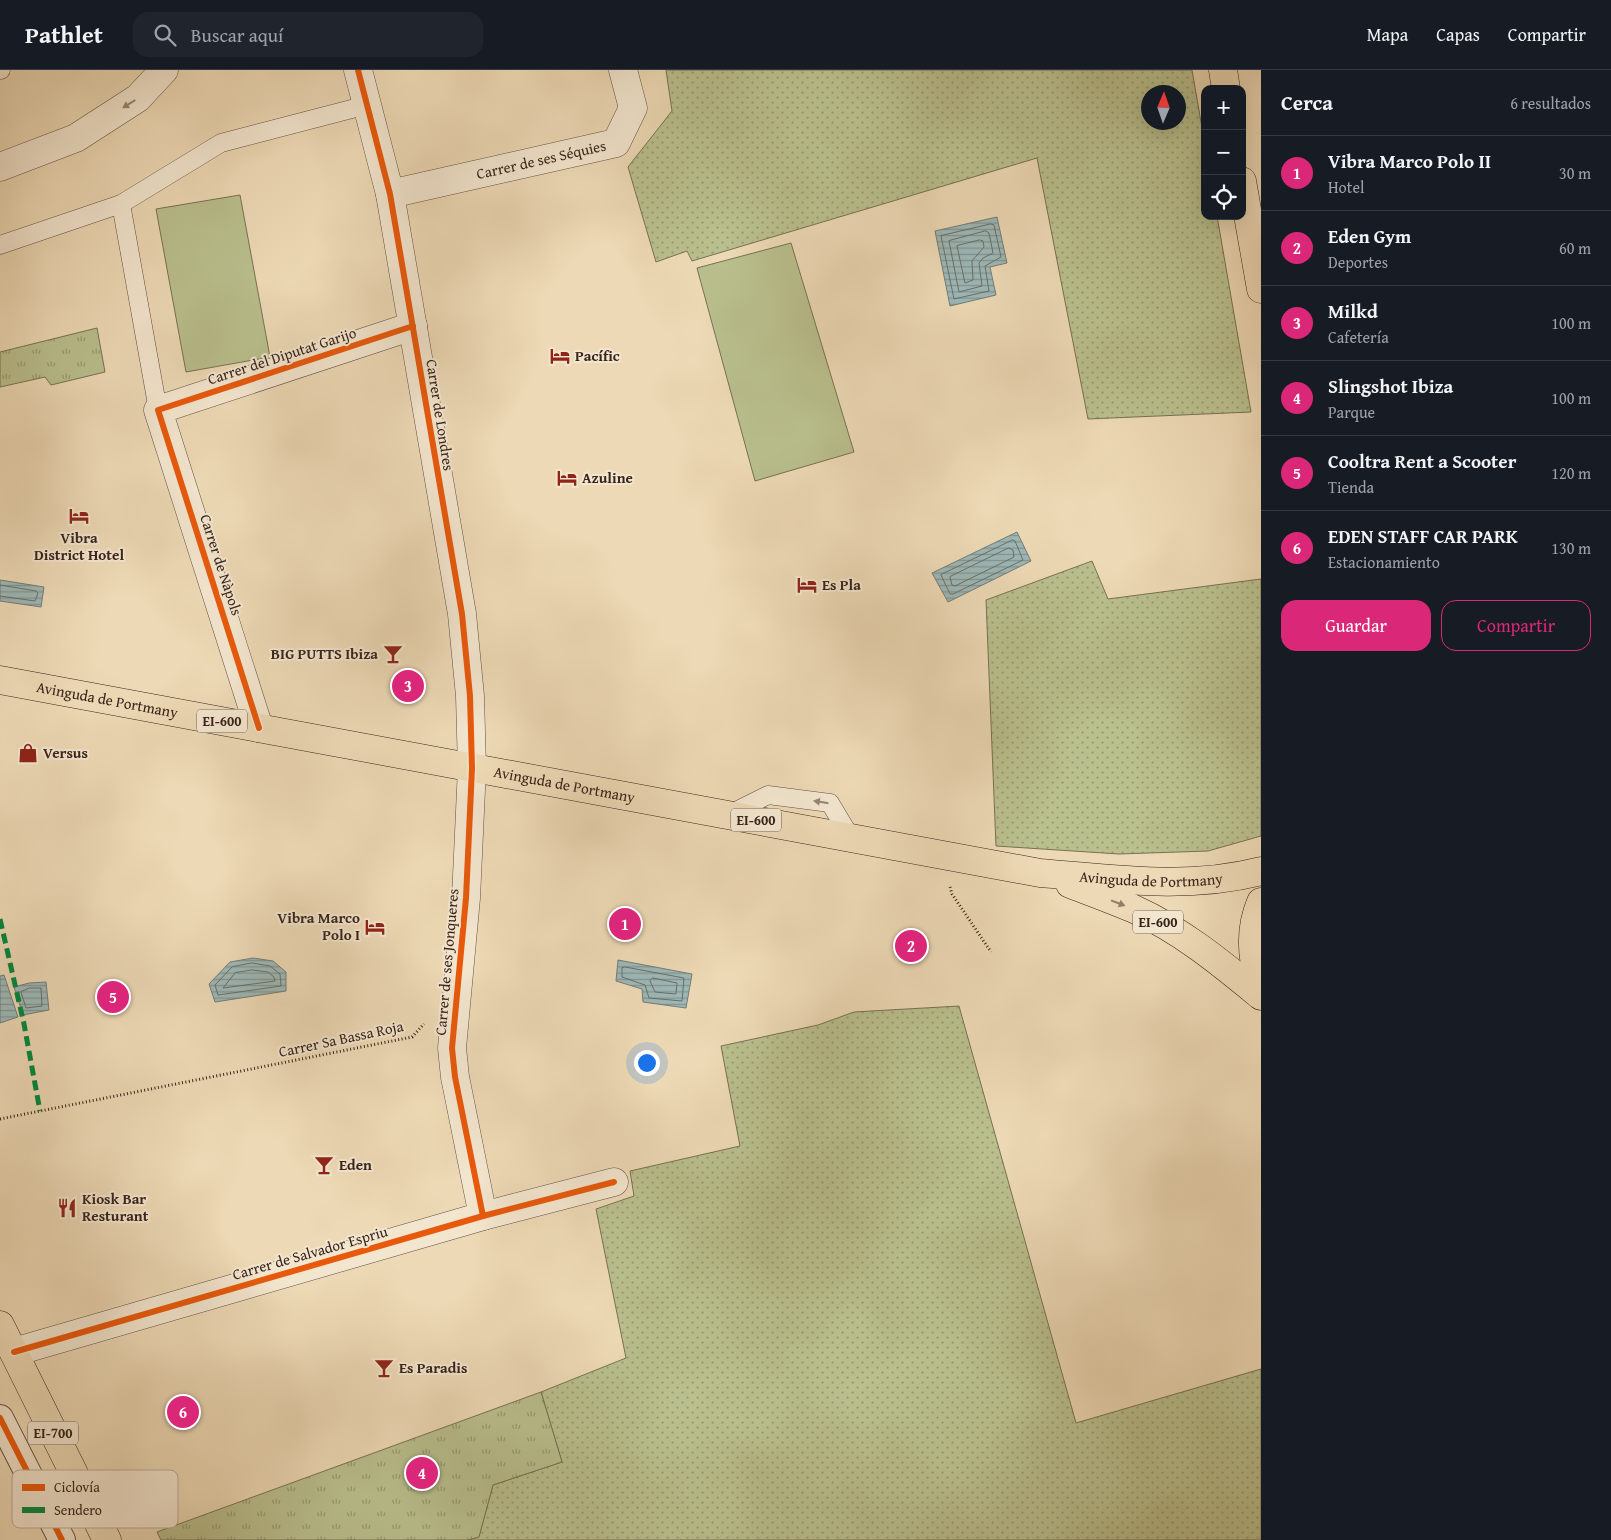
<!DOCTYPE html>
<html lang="es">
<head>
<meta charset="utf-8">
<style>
	body { margin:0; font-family:"Gentium Book Plus",serif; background:#20242c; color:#f1f3f6 }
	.controls { position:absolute; right:15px; top:15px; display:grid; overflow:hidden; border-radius:10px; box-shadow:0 5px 20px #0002 }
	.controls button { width:45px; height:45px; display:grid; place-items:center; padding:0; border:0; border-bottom:1px solid #363941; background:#171b24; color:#f1f3f6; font:25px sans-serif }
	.compass { position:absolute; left:1141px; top:15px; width:45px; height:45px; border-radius:50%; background:#171b24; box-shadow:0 5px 20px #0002; rotate:2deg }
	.you { position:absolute; left:646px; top:992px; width:18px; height:18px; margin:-12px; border:4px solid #fff; border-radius:50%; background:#1a73e8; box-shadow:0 0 0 8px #1a73e833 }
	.badge { display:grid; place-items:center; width:32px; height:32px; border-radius:50%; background:#db2777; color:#fff; font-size:16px; font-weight:700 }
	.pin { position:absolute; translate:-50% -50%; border:2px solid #fff; box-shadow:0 1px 5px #0006 }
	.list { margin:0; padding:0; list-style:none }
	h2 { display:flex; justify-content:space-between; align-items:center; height:65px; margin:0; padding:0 20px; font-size:21px }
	h2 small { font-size:16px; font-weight:400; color:#9ea1a6 }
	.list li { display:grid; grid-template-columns:32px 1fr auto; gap:15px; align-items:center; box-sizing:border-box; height:75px; padding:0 20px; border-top:1px solid #363941 }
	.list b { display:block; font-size:19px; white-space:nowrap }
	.list p { margin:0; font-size:16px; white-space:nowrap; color:#9ea1a6 }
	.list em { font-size:16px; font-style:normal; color:#9ea1a6 }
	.actions { display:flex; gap:10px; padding:15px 20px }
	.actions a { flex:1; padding:11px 0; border:1px solid #db2777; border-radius:15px; text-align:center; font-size:18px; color:#db2777 }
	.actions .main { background:#db2777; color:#fff }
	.icon { flex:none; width:28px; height:28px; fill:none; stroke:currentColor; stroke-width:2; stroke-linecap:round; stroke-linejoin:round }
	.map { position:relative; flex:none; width:1261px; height:1470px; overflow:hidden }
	header { display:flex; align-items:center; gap:30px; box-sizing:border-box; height:70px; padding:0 25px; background:#171b24; border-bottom:1px solid #363941 }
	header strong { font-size:24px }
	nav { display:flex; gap:28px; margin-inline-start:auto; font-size:18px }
	.search { width:350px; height:45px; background:#20242c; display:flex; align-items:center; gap:12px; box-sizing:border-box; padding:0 18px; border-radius:15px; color:#9ea1a6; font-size:19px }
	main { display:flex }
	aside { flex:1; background:#171b24 }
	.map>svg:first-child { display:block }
	.grass { fill:url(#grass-dots); stroke:#787154; fill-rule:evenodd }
	.park { fill:url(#park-tufts); stroke:#787154 }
	.pitch { fill:#b9bf8d; stroke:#787154 }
	.water { fill:url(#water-rules); stroke:#747c79 }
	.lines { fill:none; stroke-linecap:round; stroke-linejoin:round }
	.shore { stroke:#6a6e69; stroke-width:1 }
	.service-casing { stroke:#645042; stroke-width:19 }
	.pedestrian-casing { stroke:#645042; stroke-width:28 }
	.minor-casing { stroke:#645042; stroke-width:29 }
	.primary-casing { stroke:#37231b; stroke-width:29 }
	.path { stroke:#37231b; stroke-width:3; stroke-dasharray:1 2.5; stroke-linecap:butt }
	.service { stroke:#f3e6cf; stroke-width:18 }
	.pedestrian { stroke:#f3e6cf; stroke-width:26 }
	.minor { stroke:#f3e6cf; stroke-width:28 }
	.primary { stroke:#edd9b5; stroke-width:28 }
	.quiet { stroke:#00873e; stroke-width:5; stroke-dasharray:10 5; stroke-linecap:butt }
	.cycleway-casing { stroke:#f3e6cf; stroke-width:9 }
	.cycleway { stroke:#e8590c; stroke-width:6 }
	.oneway { fill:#958475 }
	.oneway2 { fill:#927e68 }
	.labels { text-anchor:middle; stroke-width:4; stroke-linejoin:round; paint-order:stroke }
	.shield { fill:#f3e6cf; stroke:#6f5e51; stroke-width:1 }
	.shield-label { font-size:14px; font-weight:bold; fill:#37231b }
	.street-label { font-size:15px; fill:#37231b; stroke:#f3e6cf }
	.poi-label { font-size:15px; font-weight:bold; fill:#37231b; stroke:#f3e6cf; text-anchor:start }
	.key { fill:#f3e6cf; stroke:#bbac99; stroke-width:1 }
	.key-label { font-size:14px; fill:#37231b }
</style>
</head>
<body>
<header>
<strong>Pathlet</strong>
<div class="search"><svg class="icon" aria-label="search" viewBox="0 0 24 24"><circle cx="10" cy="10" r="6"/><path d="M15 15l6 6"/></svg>Buscar aquí</div>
<nav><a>Mapa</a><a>Capas</a><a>Compartir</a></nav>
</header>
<main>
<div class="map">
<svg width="1261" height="1470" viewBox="0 0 1261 1470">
	<defs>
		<pattern id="grass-dots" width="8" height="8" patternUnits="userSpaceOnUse" patternTransform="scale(1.25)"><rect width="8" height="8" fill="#b9bf8d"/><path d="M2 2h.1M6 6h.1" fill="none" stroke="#979b72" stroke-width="1.8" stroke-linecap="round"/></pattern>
		<pattern id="park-tufts" width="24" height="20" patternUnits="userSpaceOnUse" patternTransform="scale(1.25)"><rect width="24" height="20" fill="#b9bf8d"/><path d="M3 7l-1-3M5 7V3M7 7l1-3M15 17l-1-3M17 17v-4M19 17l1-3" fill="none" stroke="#979b72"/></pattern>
		<pattern id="water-rules" width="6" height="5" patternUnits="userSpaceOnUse" patternTransform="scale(1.25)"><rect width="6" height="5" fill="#9db8b7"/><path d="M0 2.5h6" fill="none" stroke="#819594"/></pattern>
	</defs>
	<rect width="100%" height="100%" fill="#edd9b5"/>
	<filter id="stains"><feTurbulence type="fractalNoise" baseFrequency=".004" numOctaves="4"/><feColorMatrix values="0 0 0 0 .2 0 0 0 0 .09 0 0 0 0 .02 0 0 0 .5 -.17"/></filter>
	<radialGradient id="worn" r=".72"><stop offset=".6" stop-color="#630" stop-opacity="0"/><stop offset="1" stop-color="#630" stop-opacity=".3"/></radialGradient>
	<!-- grass -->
	<g class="grass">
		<path d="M666,0H1192L1205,75V146H1217L1251,342L1088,349L1037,88L692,191L687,181L656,192L628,97L672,41ZM1178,22V52H1148V22Z"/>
		<polygon points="1092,491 1108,529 1261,509 1261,766 1208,781 1119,784 996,776 986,530"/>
		<polygon points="959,936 1076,1353 1261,1299 1261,1470 468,1470 479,1466 493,1415 562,1392 541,1322 626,1288 596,1139 634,1126 630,1101 740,1076 721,976 818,955 854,942"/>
	</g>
	<!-- park -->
	<g class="park">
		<polygon points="97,258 105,302 51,315 45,307 0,317 0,282"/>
		<polygon points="541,1322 562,1392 493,1415 479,1467 468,1470 161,1470 157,1462"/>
	</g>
	<!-- pitch -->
	<g class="pitch">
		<polygon points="240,125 270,287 186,302 156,139"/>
		<polygon points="791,173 854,382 755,411 697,198"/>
	</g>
	<!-- water -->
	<g class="water">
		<polygon points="997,147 1007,193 990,197 996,225 950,236 935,161"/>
		<polygon points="1017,462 1031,491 948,532 932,503"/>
		<polygon points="0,510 44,517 41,537 0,531"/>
		<polygon points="253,888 273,891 286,902 286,921 215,932 209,914 230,892"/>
		<polygon points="618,890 692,904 686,938 643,932 642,919 616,911"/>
		<polygon points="4,905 18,947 0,953 0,906"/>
		<polygon points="46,912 49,940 23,945 14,917 29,913"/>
	</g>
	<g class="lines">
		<!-- shore -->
		<g class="shore">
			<polygon points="991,154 994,155 1001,187 985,196 989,221 954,229 941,166"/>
			<polygon points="986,161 989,163 993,183 983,188 979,193 982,216 959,222 949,171"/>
			<polygon points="980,170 983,171 984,177 972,191 973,210 965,213 957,176"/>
			<polygon points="1013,470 1015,471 1023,490 953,524 950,524 941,505"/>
			<polygon points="1009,478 1013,480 1014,487 955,516 952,515 950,507"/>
			<polyline points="0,515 36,521 38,523 35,531 0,526"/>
			<polygon points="252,893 270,896 280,904 281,916 218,925 215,915 232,897"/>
			<polygon points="625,897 684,908 682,931 649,928 645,915 622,907 622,898"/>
			<polygon points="252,900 268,902 274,907 275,911 223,918 235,903"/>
			<polygon points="653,908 677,913 676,924 655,922 650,911"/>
			<polygon points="30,918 41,918 42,936 26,938 21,922"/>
		</g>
		<defs>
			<g id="service">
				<polyline points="0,0 1,0"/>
				<polyline points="121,134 158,340"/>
				<polyline points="0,175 121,134 221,73 367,35"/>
				<polyline points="728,745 768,725 830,733 851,768"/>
			</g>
			<polyline id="pedestrian" points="0,1348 62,1470"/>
			<g id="minor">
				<polyline points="358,0 390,124 462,544 470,626 472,698 466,828 452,978 455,1007 483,1146"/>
				<polyline points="0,97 76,68 138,28 164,0"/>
				<path id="s1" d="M390,124L616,73L633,38L623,0"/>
				<polyline points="259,658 158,340 413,256"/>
				<polyline points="14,1282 483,1146 614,1112"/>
			</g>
			<g id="primary">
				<polyline points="1223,0 1226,19"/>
				<polyline points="1242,111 1261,219"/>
				<path id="s2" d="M0,610L1040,803C1114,809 1188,820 1261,801"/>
				<path d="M1070,814C1091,822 1113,830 1134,839C1181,860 1222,894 1261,926"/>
				<path d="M1261,832C1249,860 1251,888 1261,917"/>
				<polyline points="0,1255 107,1470"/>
			</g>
		</defs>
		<!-- service casing -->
		<use href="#service" class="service-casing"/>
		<!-- pedestrian casing -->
		<use href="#pedestrian" class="pedestrian-casing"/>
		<!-- minor casing -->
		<use href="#minor" class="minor-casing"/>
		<!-- primary casing -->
		<use href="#primary" class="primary-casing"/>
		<!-- path -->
		<g class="path">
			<polyline points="950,817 952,824 991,882"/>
			<polyline points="0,1049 412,967 424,954"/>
		</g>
		<!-- service -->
		<use href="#service" class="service"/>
		<!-- pedestrian -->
		<use href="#pedestrian" class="pedestrian"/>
		<!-- minor -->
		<use href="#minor" class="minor"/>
		<!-- primary -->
		<use href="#primary" class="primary"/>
		<!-- quiet -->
		<polyline class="quiet" points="0,849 24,954 40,1041"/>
		<defs>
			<g id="cycleway">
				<polyline points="358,0 390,124 462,544 470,626 472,698 466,828 452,978 455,1007 483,1146"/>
				<polyline points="259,658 158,340 413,256"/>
				<polyline points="14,1282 483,1146 614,1112"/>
				<polyline points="0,1348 62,1470"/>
			</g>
		</defs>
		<!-- cycleway casing -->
		<use href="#cycleway" class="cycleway-casing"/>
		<!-- cycleway -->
		<use href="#cycleway" class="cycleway"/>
	</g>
	<!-- one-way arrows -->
	<defs><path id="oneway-solid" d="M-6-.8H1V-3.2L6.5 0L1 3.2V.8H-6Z" transform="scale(1.25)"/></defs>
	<g class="oneway">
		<use href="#oneway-solid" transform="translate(129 34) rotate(148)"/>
		<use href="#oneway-solid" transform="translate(821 732) rotate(-171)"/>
	</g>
	<use class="oneway2" href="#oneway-solid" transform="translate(1118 833) rotate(21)"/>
	<!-- icons -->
	<defs>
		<symbol id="hotel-bare" viewBox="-9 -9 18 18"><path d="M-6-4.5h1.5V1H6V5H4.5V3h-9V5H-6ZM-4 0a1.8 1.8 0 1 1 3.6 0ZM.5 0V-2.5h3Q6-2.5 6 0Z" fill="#8f2418" stroke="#f3e6cf" stroke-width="2.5" paint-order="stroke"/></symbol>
		<symbol id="bar-bare" viewBox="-9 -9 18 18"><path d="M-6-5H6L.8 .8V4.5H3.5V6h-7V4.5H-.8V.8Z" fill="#8f2418" stroke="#f3e6cf" stroke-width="2.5" paint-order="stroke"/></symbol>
		<symbol id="shop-bare" viewBox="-9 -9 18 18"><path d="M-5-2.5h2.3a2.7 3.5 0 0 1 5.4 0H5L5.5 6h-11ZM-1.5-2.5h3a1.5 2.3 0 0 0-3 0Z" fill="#8f2418" stroke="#f3e6cf" stroke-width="2.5" paint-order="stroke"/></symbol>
		<symbol id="restaurant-bare" viewBox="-9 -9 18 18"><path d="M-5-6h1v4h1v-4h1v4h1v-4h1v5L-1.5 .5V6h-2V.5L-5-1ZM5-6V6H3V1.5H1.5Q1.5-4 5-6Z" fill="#8f2418" stroke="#f3e6cf" stroke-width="2.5" paint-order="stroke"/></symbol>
	</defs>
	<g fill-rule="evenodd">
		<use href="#hotel-bare" x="546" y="272" width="28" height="28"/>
		<use href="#hotel-bare" x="553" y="394" width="28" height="28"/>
		<use href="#hotel-bare" x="65" y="432" width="28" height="28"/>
		<use href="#hotel-bare" x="793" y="501" width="28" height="28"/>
		<use href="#bar-bare" x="379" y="570" width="28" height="28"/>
		<use href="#shop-bare" x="14" y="669" width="28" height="28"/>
		<use href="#hotel-bare" x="361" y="843" width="28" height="28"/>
		<use href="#bar-bare" x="310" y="1081" width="28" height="28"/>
		<use href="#restaurant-bare" x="53" y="1124" width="28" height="28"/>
		<use href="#bar-bare" x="370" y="1284" width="28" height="28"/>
	</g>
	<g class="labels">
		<!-- shield labels -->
		<g class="shield">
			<rect x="197" y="639.5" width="50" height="23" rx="4"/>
			<rect x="731" y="738.5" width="50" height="23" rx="4"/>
			<rect x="1133" y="840.5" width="50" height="23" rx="4"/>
			<rect x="28" y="1351.5" width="50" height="23" rx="4"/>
		</g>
		<g class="shield-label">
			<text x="222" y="656">EI-600</text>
			<text x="756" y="755">EI-600</text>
			<text x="1158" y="857">EI-600</text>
			<text x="53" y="1368">EI-700</text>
		</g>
		<!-- street labels -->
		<g class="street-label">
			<text dy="5" stroke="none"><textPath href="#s1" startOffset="155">Carrer de ses Séquies</textPath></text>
			<text transform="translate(282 286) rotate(-18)" y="5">Carrer del Diputat Garijo</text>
			<text transform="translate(440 345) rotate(81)" y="5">Carrer de Londres</text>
			<text transform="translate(221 495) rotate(72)" y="5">Carrer de Nàpols</text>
			<text dy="5" stroke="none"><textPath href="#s2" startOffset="109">Avinguda de Portmany</textPath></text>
			<text dy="5" stroke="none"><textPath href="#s2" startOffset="574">Avinguda de Portmany</textPath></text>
			<text dy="5" stroke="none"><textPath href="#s2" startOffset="1169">Avinguda de Portmany</textPath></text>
			<text transform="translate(447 892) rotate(-85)" y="5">Carrer de ses Jonqueres</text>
			<text transform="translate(341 969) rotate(-12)" y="5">Carrer Sa Bassa Roja</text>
			<text transform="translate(310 1183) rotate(-16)" y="5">Carrer de Salvador Espriu</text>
		</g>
		<!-- poi labels -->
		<g class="poi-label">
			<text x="575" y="291">Pacífic</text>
			<text x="582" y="413">Azuline</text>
			<text x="79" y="473" text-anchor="middle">Vibra<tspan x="79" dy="17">District Hotel</tspan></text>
			<text x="822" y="520">Es Pla</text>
			<text x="378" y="589" text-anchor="end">BIG PUTTS Ibiza</text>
			<text x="43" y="688">Versus</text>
			<text x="360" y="853" text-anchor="end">Vibra Marco<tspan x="360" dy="17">Polo I</tspan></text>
			<text x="339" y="1100">Eden</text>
			<text x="82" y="1134">Kiosk Bar<tspan x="82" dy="17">Resturant</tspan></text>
			<text x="399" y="1303">Es Paradis</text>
		</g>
	</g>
	<!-- legend -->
	<rect x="12" y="1400" width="166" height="58" rx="8" class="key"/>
	<rect x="22" y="1414" width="23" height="7" fill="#e8590c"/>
	<rect x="22" y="1437" width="23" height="6" fill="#00873e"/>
	<g class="key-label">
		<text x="54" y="1422">Ciclovía</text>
		<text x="54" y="1445">Sendero</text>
	</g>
	<rect width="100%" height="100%" filter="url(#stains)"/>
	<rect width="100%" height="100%" fill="url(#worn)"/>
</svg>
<div class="controls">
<button>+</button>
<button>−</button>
<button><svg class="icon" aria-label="locate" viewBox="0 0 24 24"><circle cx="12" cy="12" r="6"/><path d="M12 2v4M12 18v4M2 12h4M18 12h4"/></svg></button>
</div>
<svg class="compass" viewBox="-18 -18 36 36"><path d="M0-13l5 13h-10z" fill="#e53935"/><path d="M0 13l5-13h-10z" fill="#9ea1a6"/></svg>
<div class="you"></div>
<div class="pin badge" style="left:625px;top:854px">1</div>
<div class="pin badge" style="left:911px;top:876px">2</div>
<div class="pin badge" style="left:408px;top:616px">3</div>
<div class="pin badge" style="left:422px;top:1403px">4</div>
<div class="pin badge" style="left:113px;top:927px">5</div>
<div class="pin badge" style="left:183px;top:1342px">6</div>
</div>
<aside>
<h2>Cerca<small>6 resultados</small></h2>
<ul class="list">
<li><span class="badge">1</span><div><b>Vibra Marco Polo II</b><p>Hotel</p></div><em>30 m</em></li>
<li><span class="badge">2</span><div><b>Eden Gym</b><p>Deportes</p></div><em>60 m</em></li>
<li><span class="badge">3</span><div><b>Milkd</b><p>Cafetería</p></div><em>100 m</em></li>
<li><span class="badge">4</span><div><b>Slingshot Ibiza</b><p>Parque</p></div><em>100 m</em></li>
<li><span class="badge">5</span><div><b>Cooltra Rent a Scooter</b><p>Tienda</p></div><em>120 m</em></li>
<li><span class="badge">6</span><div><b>EDEN STAFF CAR PARK</b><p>Estacionamiento</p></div><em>130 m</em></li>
</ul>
<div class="actions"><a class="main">Guardar</a><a>Compartir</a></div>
</aside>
</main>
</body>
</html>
